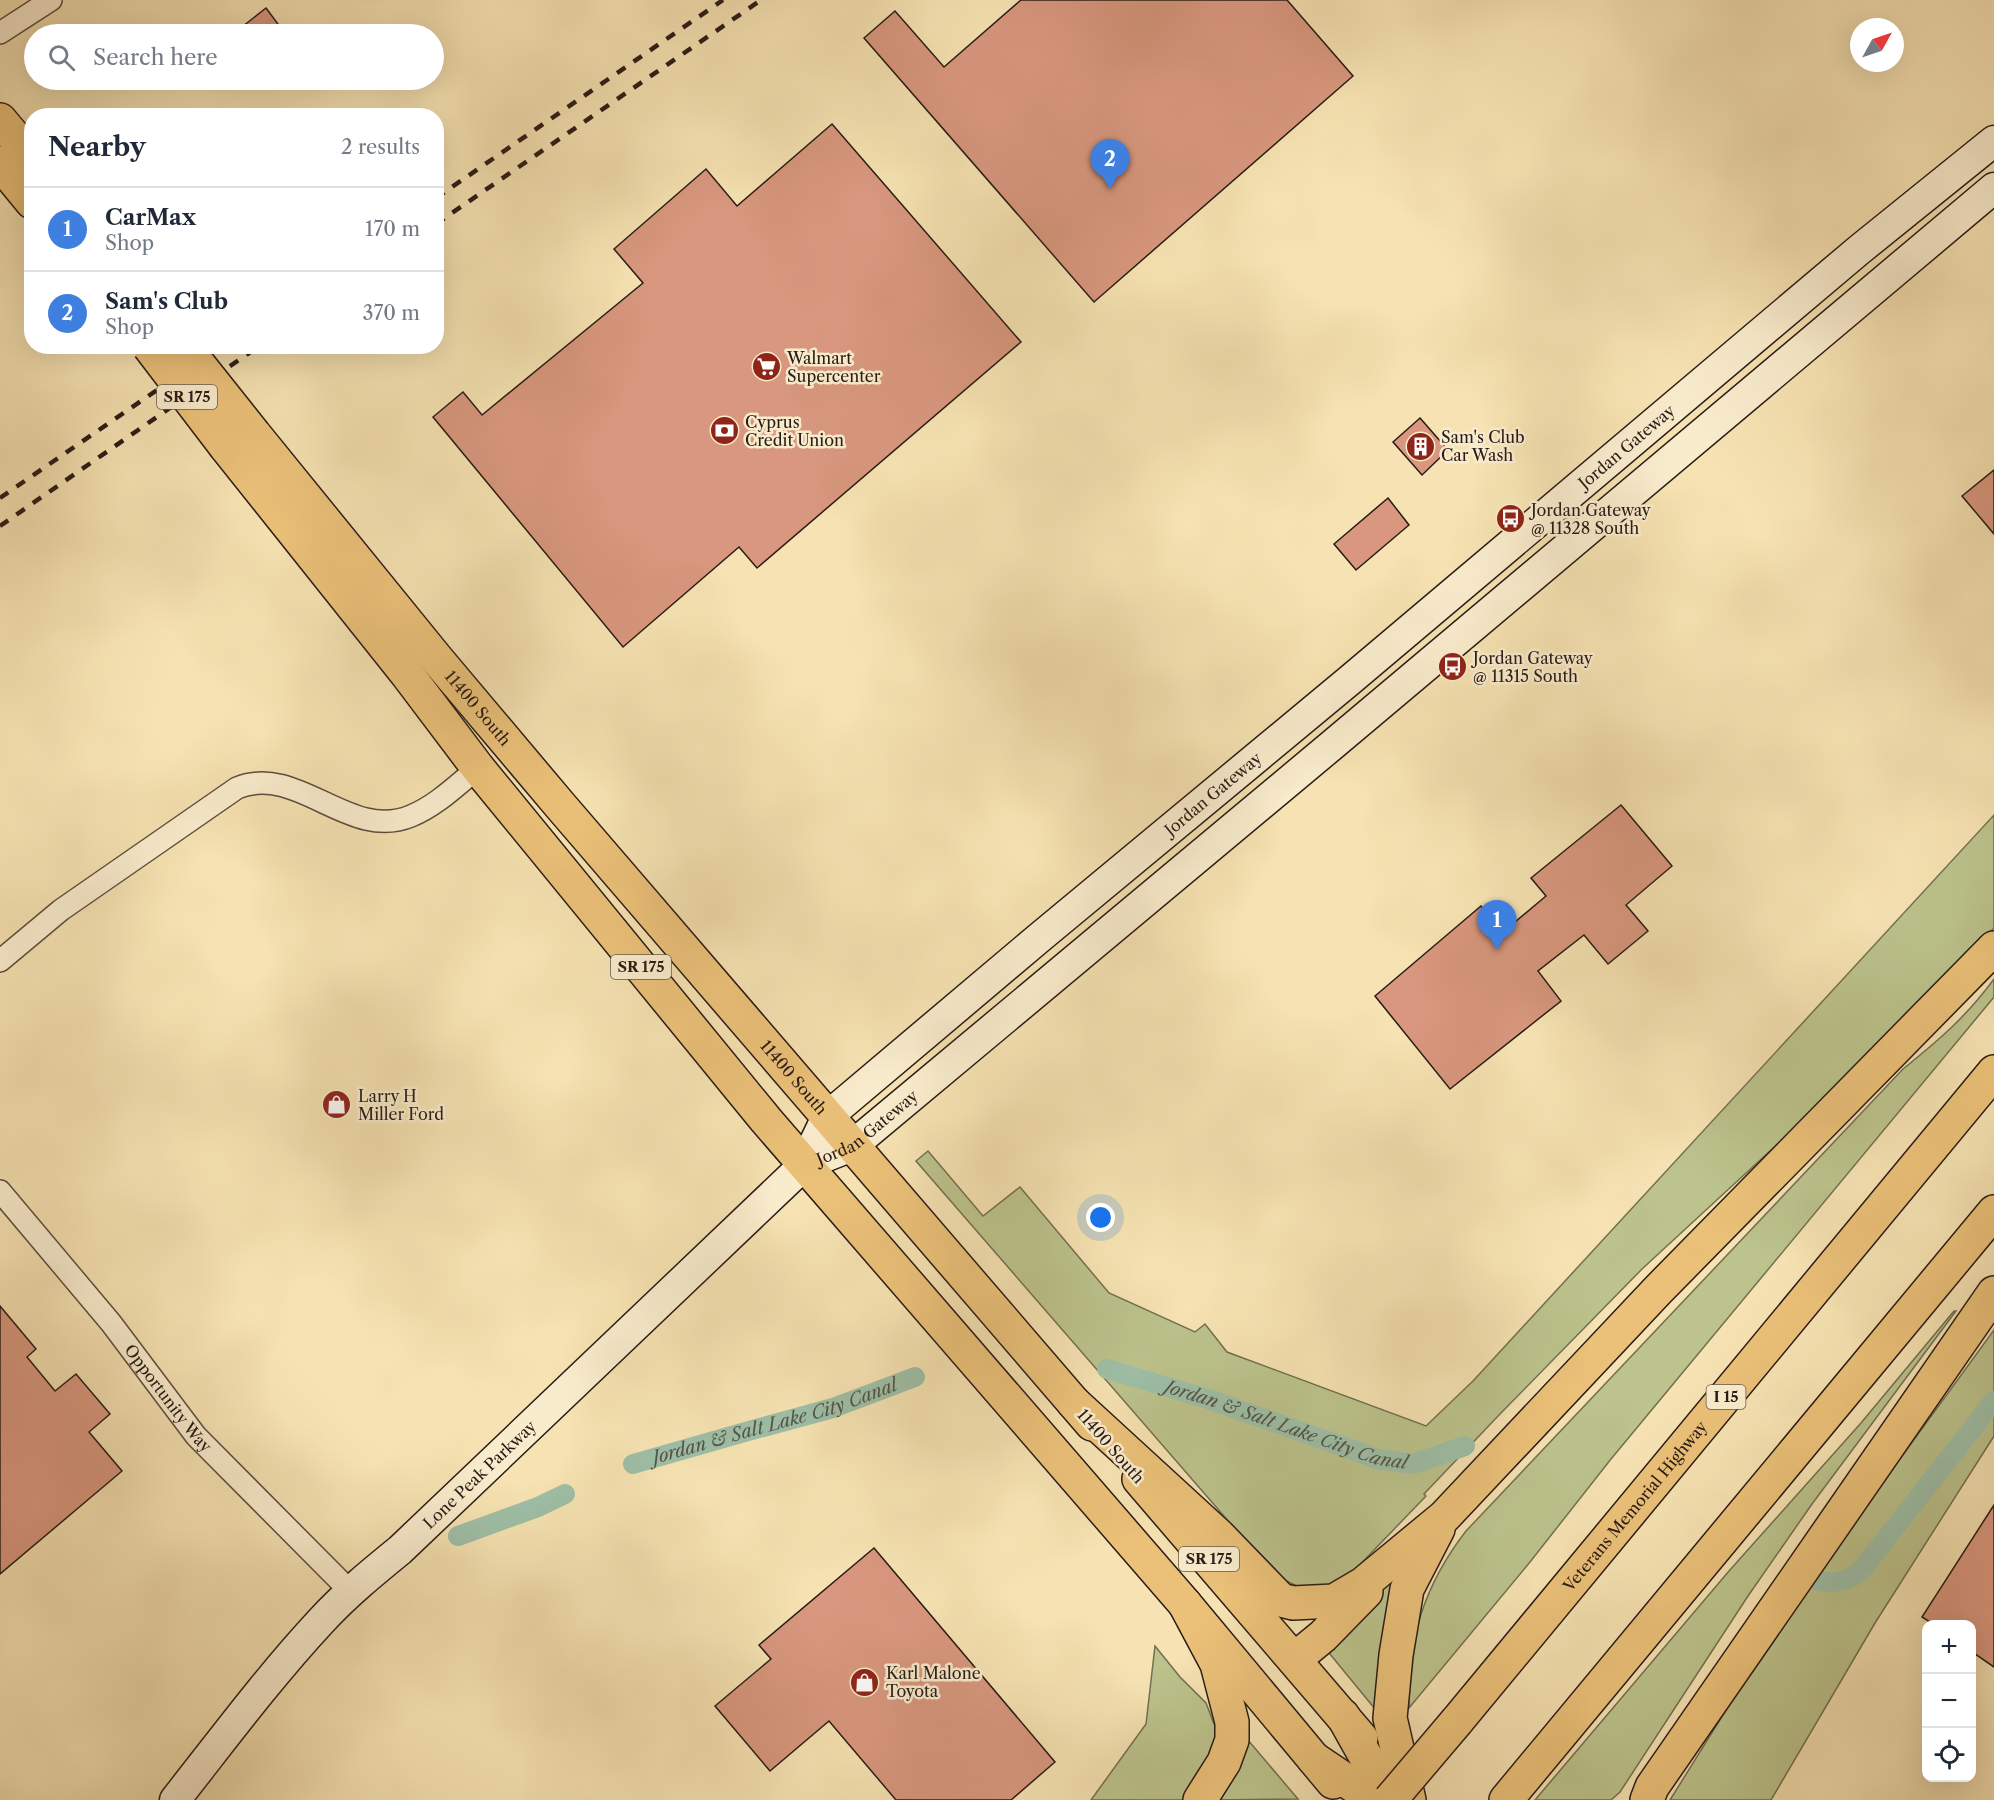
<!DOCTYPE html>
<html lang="en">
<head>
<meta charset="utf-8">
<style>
	body { margin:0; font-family:"Libre Caslon Text",serif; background:#f2f2f3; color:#1f2937 }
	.controls { position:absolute; right:18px; bottom:18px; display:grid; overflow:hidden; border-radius:12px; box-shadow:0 6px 24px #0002 }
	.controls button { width:54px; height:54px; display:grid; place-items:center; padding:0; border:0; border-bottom:2px solid #e0e1e3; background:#fff; color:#1f2937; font:30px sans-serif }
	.compass { position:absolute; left:1850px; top:18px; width:54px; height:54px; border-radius:50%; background:#fff; box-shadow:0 6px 24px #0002; rotate:50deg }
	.you { position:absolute; left:1101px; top:1218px; width:21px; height:21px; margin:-15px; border:4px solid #fff; border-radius:50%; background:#1a73e8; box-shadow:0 0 0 9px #1a73e833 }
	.badge { display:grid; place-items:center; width:39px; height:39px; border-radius:50%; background:#1a73e8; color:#fff; font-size:20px; font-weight:700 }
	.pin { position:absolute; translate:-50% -50px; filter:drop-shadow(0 2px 3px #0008) }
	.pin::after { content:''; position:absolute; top:32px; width:21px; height:18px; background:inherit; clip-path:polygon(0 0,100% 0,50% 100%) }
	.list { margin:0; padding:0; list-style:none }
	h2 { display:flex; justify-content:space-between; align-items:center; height:78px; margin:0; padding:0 24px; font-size:26px }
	h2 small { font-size:20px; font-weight:400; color:#747a83 }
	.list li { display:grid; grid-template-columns:39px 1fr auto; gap:18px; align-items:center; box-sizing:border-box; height:84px; padding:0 24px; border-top:2px solid #e0e1e3 }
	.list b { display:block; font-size:22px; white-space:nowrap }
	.list p { margin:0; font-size:20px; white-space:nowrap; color:#747a83 }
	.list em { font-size:20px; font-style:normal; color:#747a83 }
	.icon { flex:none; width:33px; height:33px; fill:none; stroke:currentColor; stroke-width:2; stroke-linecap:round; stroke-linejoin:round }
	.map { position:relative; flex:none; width:1994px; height:1800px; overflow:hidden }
	.search { position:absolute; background:#fff; box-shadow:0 6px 24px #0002; left:24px; top:24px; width:420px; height:66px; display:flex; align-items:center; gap:15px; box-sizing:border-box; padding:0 21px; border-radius:33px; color:#747a83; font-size:22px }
	.panel { position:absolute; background:#fff; box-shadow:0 6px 24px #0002; left:24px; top:108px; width:420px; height:246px; border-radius:24px }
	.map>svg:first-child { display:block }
	.green { fill:#bcc38c; stroke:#726f51; stroke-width:1.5 }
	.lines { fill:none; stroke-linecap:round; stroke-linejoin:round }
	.canal { stroke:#9ebfa7; stroke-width:20 }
	.building { fill:#d8977e; stroke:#291b16; stroke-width:1.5 }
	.street-casing { stroke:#5c4d3d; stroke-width:24 }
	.secondary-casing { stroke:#291b16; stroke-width:33 }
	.primary-casing { stroke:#291b16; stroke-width:36 }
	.highway-casing { stroke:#291b16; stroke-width:36 }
	.street { stroke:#f9eccd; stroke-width:21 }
	.secondary { stroke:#f9eccd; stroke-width:30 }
	.primary { stroke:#ebc179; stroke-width:33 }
	.highway { stroke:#ebc179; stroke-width:33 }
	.rail { stroke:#291b16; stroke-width:4.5; stroke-dasharray:10 10; stroke-linecap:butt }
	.primary-bridge-casing { stroke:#291b16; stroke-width:36; stroke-linecap:butt }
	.highway-bridge-casing { stroke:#291b16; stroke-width:36; stroke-linecap:butt }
	.primary-bridge { stroke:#ebc179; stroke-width:33 }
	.highway-bridge { stroke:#ebc179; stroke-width:33 }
	.labels { text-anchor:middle; stroke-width:5; stroke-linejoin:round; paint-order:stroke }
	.shield { fill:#f9eccd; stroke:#675a4d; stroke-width:1.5 }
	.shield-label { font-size:15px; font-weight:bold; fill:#291b16 }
	.poi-label { font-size:16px; fill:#291b16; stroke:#f9eccd; text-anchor:start }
	.street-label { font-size:16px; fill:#291b16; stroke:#f9eccd }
	.water-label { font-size:18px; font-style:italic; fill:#525449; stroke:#f9eccd }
</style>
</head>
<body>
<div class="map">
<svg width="1994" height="1800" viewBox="0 0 1994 1800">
	<rect width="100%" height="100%" fill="#f6e2b2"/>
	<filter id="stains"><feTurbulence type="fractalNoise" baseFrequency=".00333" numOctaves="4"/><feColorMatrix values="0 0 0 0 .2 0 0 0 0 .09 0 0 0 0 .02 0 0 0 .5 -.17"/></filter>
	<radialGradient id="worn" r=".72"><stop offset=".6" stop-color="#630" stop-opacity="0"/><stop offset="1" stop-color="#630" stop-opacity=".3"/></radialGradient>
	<!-- green -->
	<g class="green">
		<polygon points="1994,815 1994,928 1871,1058 1642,1269 1500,1414 1424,1494 1426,1496 1349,1576 1338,1585 1297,1586 1276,1576 916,1161 928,1151 983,1216 1020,1187 1109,1293 1195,1332 1205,1324 1227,1352 1426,1426 1473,1381"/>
		<path d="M1994,979V997L1611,1459L1530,1562L1409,1708C1406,1641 1425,1584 1466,1531L1903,1069C1939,1040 1967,1016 1994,979Z"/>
		<polygon points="1954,1311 1956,1311 1812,1504 1748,1596 1620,1792 1611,1800 1535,1800 1729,1571 1861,1423"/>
		<polygon points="1994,1330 1994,1436 1875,1623 1771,1800 1670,1800 1756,1662 1832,1552"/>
		<polygon points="1411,1557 1380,1715 1325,1648"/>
		<polygon points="1155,1646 1180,1677 1206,1703 1214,1724 1219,1724 1210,1763 1184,1800 1091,1800 1146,1724"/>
		<polygon points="1242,1733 1298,1799 1209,1800"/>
	</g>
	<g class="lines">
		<!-- canal -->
		<g class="canal">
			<path id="s1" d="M1107,1369L1211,1400L1378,1459L1413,1464L1465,1446"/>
			<path id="s2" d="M633,1464L752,1430L833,1408L915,1377"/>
			<polyline points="458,1536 538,1507 565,1494"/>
			<path d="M1819,1581C1835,1584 1847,1581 1860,1572L1994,1401"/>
		</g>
	</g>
	<!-- building -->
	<g class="building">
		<polygon points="1021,0 1287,0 1353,76 1094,302 864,38 895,11 944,67"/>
		<polygon points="266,8 278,24 265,34 233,34"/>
		<polygon points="832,124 1021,342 757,568 739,547 623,647 433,417 463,392 482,415 643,283 614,249 706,169 737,206"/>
		<polygon points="1420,418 1448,450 1422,475 1393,442"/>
		<polygon points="1994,470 1994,534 1962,496"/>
		<polygon points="1388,498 1409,525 1356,570 1334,544"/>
		<polygon points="1621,805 1672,866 1626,905 1648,931 1608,964 1584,935 1538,971 1561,1001 1450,1089 1375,996 1481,906 1503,932 1546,896 1531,878"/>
		<polygon points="0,1306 36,1349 27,1357 55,1391 76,1374 110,1414 89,1432 122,1471 0,1574"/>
		<polygon points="1994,1505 1994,1667 1971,1651 1971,1624 1933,1624 1922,1617"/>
		<polygon points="874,1548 1055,1762 1011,1800 896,1800 829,1721 770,1771 715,1706 771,1659 759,1645"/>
	</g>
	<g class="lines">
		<defs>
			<g id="street">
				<polyline points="0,33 51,0"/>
				<path d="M0,961L61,910L237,788C298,763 349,842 411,816C436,806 457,785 478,768"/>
				<path id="s3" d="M0,1191L111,1323L196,1436L350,1591"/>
			</g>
			<g id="secondary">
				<path id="s4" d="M804,1165L852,1146L1331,746L1994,188"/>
				<path id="s5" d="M175,1800C223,1739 269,1677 322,1620C346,1594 373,1572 400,1550L804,1165L827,1117L1039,938L1350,680L1859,250L1994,141"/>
			</g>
			<g id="primary">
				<polyline points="0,120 32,158"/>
				<polyline points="0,163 32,202"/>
				<path id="s6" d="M254,434L436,658L559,804L1092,1424"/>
				<polyline points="226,447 407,674 478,768 766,1120 1185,1604 1333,1782"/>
				<polyline points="1139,1479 1361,1738"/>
			</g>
			<g id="highway">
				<polyline points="1074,1403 1219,1536 1281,1600 1293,1603 1334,1601 1363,1584 1444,1517 1658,1290 1994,948"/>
				<polyline points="1185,1604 1217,1664 1232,1722 1232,1740 1224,1762 1200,1800"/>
				<polyline points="1295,1659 1323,1636 1366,1592"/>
				<polyline points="1343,1716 1390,1800"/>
				<path id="s7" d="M1457,1721L1994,1072"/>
				<polyline points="1314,1759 1375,1800"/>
				<polyline points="1409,1800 1390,1718 1396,1655 1407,1589 1438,1529"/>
				<polyline points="1506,1800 1994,1212"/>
				<polyline points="1647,1800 1652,1787 1994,1293"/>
			</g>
		</defs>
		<!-- street casing -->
		<use href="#street" class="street-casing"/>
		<!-- secondary casing -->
		<use href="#secondary" class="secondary-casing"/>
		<!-- primary casing -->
		<use href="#primary" class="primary-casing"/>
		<!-- highway casing -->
		<use href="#highway" class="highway-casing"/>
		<!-- street -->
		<use href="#street" class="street"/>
		<!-- secondary -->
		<use href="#secondary" class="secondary"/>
		<!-- primary -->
		<use href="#primary" class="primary"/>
		<!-- highway -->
		<use href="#highway" class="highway"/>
		<!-- rail -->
		<g class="rail">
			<polyline points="436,198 723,0"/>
			<polyline points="436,224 761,0"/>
			<polyline points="0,498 221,346"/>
			<polyline points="0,526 259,346"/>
		</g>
		<defs>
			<g id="primary-bridge">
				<polyline points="149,346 226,447"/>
				<polyline points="184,346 254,434"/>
			</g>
			<polyline id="highway-bridge" points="1390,1800 1457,1721"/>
		</defs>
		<!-- primary-bridge casing -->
		<use href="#primary-bridge" class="primary-bridge-casing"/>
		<!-- highway-bridge casing -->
		<use href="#highway-bridge" class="highway-bridge-casing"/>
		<!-- primary-bridge -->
		<use href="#primary-bridge" class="primary-bridge"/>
		<!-- highway-bridge -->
		<use href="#highway-bridge" class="highway-bridge"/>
	</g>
	<!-- icons -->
	<defs>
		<symbol id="supermarket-disc" viewBox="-11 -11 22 22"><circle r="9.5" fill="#8f2418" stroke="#f9eccd"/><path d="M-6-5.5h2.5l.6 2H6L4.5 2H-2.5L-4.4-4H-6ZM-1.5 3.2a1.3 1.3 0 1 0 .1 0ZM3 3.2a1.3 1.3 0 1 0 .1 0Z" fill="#fff"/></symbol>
		<symbol id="bank-disc" viewBox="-11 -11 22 22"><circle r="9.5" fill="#8f2418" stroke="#f9eccd"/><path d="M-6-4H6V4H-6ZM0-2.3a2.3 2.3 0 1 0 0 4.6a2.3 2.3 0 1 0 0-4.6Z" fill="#fff"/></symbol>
		<symbol id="building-disc" viewBox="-11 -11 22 22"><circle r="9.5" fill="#8f2418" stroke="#f9eccd"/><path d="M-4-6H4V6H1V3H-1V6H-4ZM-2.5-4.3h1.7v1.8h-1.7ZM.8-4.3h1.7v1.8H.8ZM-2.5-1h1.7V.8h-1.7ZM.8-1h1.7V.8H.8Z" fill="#fff"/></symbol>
		<symbol id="bus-disc" viewBox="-11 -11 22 22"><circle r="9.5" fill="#8f2418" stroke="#f9eccd"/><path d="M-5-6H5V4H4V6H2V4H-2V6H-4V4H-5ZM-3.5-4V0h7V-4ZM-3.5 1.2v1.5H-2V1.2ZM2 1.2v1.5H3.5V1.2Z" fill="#fff"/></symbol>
		<symbol id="shop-disc" viewBox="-11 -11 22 22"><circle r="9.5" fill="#8f2418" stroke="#f9eccd"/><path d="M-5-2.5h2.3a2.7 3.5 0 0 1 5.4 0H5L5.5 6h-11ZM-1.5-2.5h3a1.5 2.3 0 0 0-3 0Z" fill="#fff"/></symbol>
	</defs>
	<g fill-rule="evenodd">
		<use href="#supermarket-disc" x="750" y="350" width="33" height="33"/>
		<use href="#bank-disc" x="708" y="414" width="33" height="33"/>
		<use href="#building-disc" x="1404" y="430" width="33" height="33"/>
		<use href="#bus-disc" x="1494" y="502" width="33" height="33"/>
		<use href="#bus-disc" x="1436" y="650" width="33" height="33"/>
		<use href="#shop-disc" x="320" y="1088" width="33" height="33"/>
		<use href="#shop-disc" x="848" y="1666" width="33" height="33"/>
	</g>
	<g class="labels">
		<!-- shield labels -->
		<g class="shield">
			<rect x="157" y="385" width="60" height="24" rx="4.5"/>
			<rect x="611" y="955" width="60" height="24" rx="4.5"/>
			<rect x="1706.5" y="1385" width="39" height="24" rx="4.5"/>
			<rect x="1179" y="1547" width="60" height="24" rx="4.5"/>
		</g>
		<g class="shield-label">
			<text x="187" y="402">SR 175</text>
			<text x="641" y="972">SR 175</text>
			<text x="1726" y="1402">I 15</text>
			<text x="1209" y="1564">SR 175</text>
		</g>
		<!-- poi labels -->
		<g class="poi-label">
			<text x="787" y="364">Walmart<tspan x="787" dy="18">Supercenter</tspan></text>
			<text x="745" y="428">Cyprus<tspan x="745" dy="18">Credit Union</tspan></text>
			<text x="1441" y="443">Sam's Club<tspan x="1441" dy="18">Car Wash</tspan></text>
			<text x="1531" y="516">Jordan Gateway<tspan x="1531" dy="18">@ 11328 South</tspan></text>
			<text x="1473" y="664">Jordan Gateway<tspan x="1473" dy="18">@ 11315 South</tspan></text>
			<text x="358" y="1102">Larry H<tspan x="358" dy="18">Miller Ford</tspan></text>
			<text x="886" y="1679">Karl Malone<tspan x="886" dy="18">Toyota</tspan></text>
		</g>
		<!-- street labels -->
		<g class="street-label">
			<text dy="6" stroke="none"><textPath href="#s5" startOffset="1992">Jordan Gateway</textPath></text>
			<text dy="6" stroke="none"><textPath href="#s6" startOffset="354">11400 South</textPath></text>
			<text dy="6" stroke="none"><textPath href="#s5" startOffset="1452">Jordan Gateway</textPath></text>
			<text dy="6" stroke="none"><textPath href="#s6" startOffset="840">11400 South</textPath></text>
			<text dy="6" stroke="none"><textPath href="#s4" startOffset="74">Jordan Gateway</textPath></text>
			<text dy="6" stroke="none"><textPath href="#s3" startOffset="267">Opportunity Way</textPath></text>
			<text transform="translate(1111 1446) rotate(49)" y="6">11400 South</text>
			<text dy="6" stroke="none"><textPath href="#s5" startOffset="447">Lone Peak Parkway</textPath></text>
			<text dy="6" stroke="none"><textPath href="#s7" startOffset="279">Veterans Memorial Highway</textPath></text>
		</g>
		<!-- water labels -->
		<g class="water-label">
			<text dy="6" stroke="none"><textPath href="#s2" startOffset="148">Jordan &amp; Salt Lake City Canal</textPath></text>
			<text dy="6" stroke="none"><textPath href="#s1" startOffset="188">Jordan &amp; Salt Lake City Canal</textPath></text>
		</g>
	</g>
	<rect width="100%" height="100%" filter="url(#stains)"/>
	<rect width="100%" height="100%" fill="url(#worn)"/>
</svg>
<div class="controls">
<button>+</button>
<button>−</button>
<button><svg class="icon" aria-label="locate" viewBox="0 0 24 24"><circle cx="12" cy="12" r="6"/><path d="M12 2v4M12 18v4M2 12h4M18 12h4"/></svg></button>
</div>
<svg class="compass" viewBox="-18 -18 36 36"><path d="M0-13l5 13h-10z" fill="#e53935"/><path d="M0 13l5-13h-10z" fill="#747a83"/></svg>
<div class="you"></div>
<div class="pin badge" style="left:1497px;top:950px;background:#3f7fe0">1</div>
<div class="pin badge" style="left:1110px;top:189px;background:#3f7fe0">2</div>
<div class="search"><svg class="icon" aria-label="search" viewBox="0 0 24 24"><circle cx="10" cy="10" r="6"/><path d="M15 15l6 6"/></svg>Search here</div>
<section class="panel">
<h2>Nearby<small>2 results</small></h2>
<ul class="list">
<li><span class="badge" style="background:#3f7fe0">1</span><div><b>CarMax</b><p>Shop</p></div><em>170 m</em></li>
<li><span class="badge" style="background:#3f7fe0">2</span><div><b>Sam's Club</b><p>Shop</p></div><em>370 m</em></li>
</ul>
</section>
</div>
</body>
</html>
